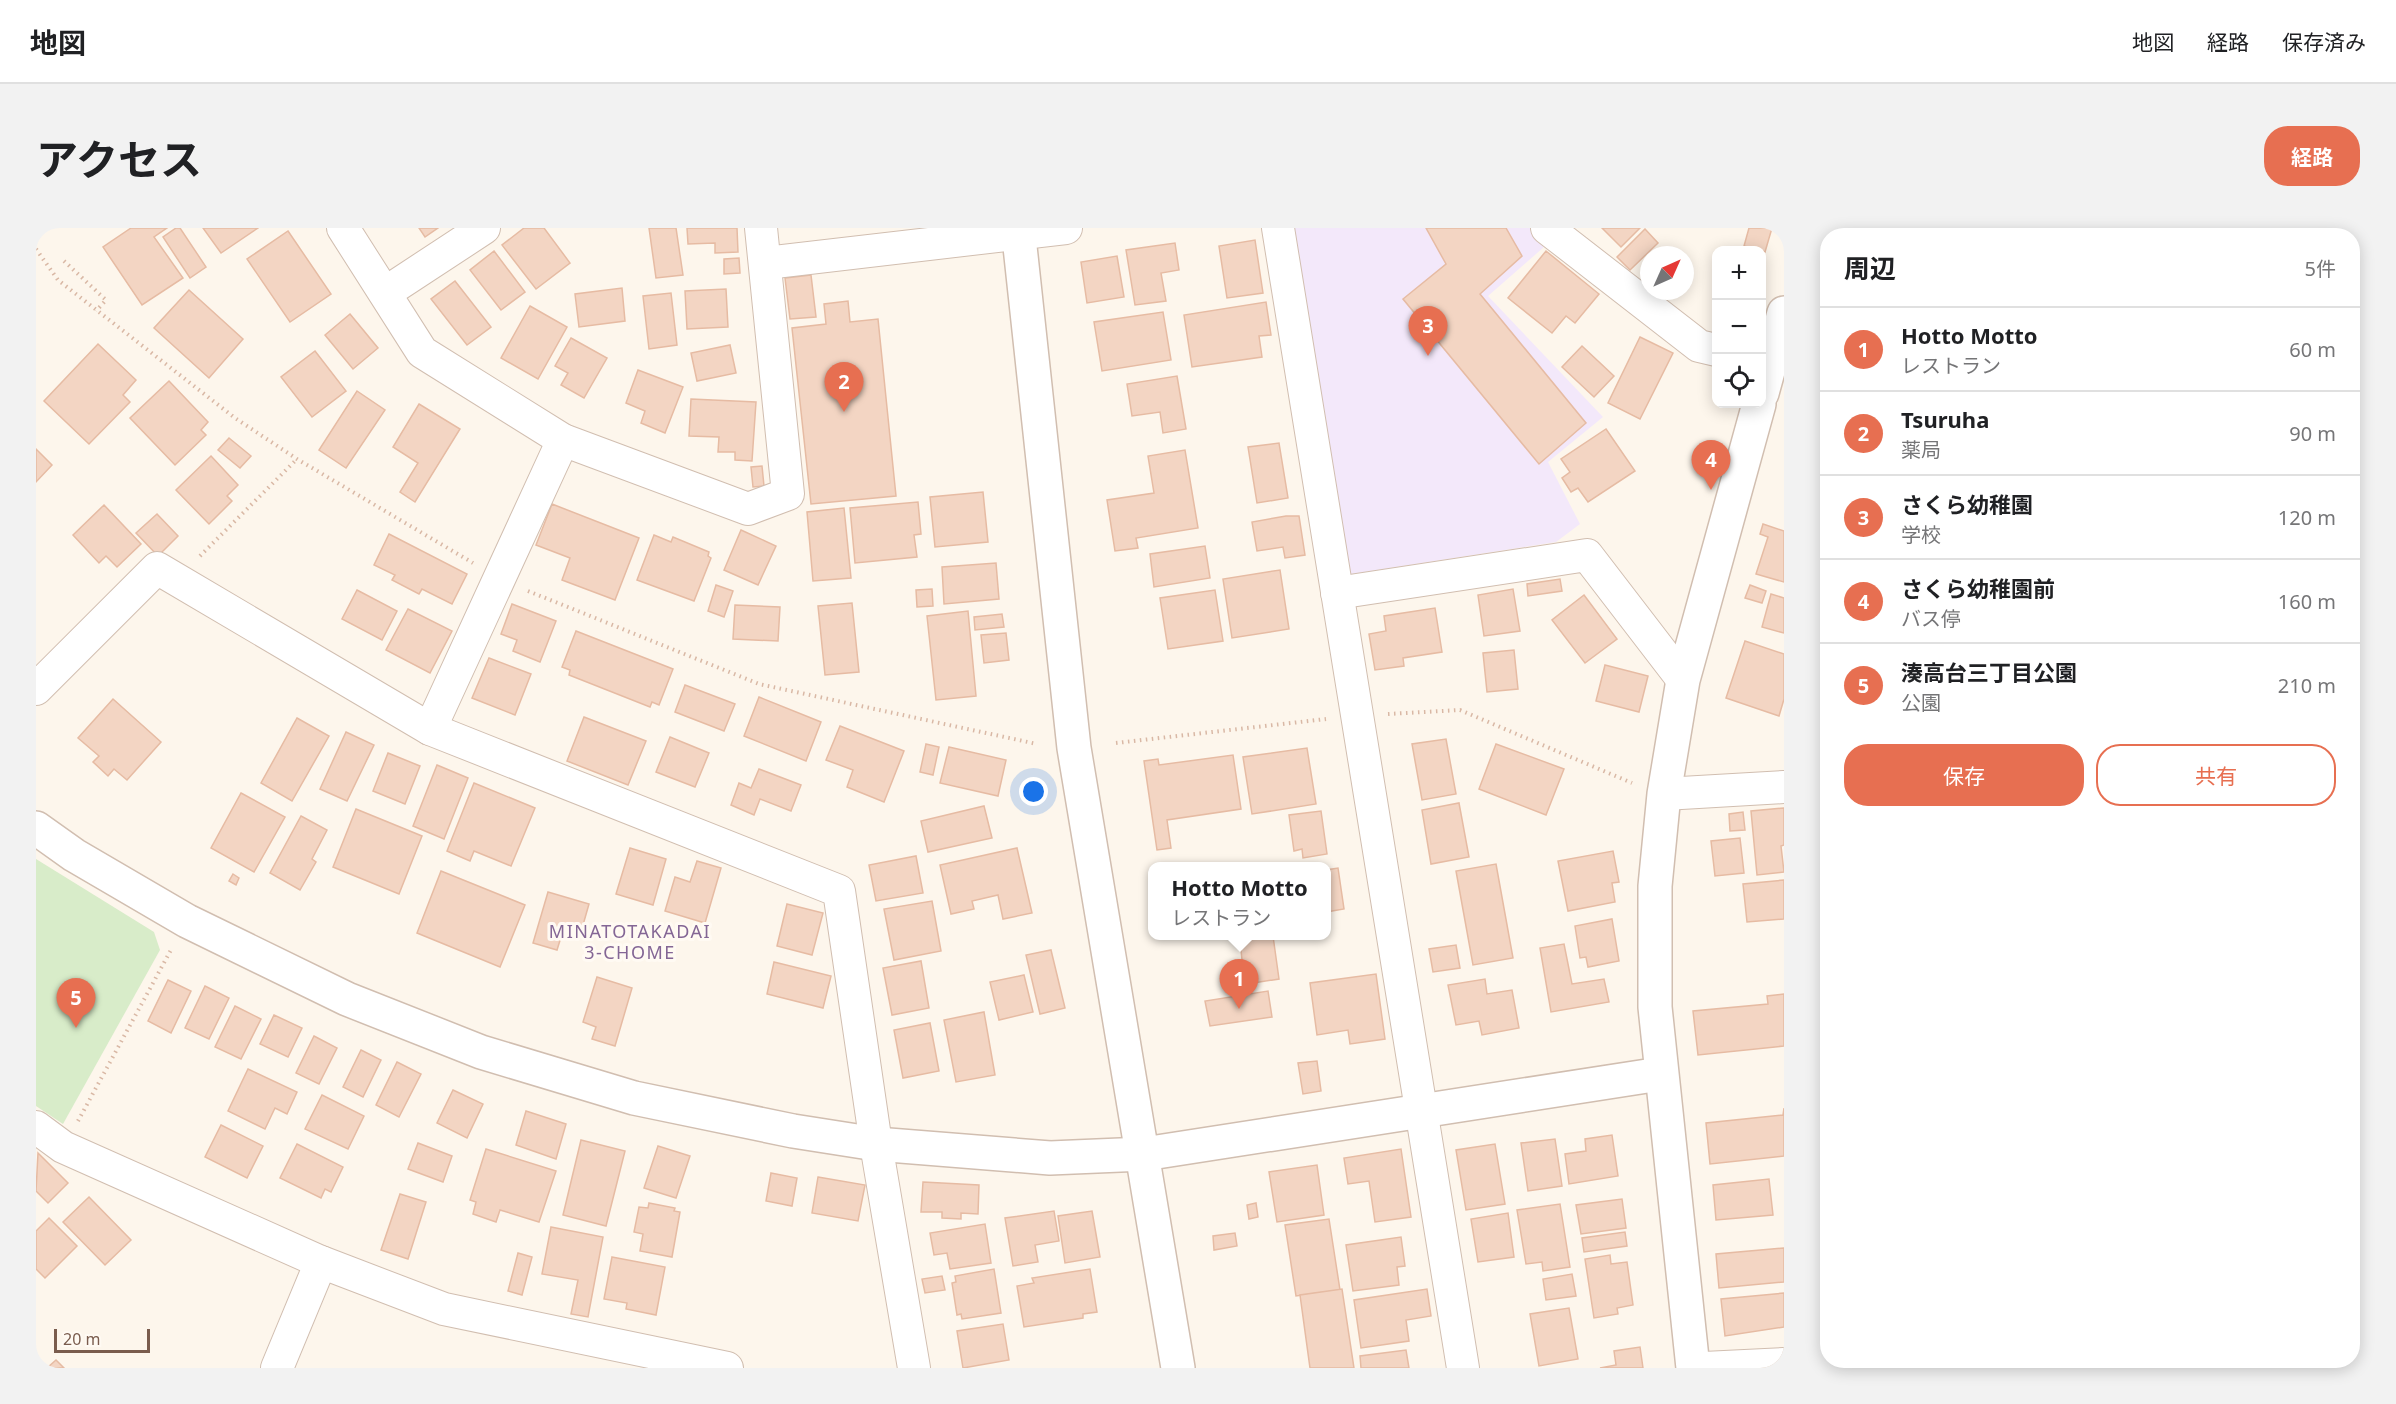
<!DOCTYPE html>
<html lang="ja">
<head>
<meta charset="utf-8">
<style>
	body { margin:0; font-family:"Noto Sans","Noto Sans JP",sans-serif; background:#f2f2f2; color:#202124 }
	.controls { position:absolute; right:18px; top:18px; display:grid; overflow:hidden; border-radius:12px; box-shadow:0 3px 15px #0003 }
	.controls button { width:54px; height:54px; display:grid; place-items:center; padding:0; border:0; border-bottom:2px solid #e0e0e0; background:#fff; color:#202124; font:30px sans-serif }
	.compass { position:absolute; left:1604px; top:18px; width:54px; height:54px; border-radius:50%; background:#fff; box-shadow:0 3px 15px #0003; rotate:45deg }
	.scale { position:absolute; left:18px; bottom:15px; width:96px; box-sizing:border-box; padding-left:6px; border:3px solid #7a5c4d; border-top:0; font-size:16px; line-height:21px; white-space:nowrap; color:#7a5c4d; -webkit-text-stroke:4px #fffaf3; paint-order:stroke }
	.you { position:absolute; left:998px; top:564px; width:21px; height:21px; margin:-15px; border:4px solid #fff; border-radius:50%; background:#1a73e8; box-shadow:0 0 0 9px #1a73e833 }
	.badge { display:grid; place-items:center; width:39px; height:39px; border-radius:50%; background:#e76f51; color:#fff; font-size:20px; font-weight:700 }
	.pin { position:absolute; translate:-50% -50px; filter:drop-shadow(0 2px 3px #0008) }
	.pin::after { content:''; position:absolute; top:32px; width:21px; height:18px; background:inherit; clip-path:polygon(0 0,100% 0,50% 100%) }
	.popup { position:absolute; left:1112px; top:634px; width:183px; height:78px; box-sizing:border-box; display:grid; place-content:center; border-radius:12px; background:#fff; filter:drop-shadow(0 2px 4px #0005); font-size:20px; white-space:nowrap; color:#757577 }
	.popup b { font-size:22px; color:#202124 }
	.popup::after { content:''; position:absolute; left:50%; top:100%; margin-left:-12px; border:12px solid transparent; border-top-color:#fff }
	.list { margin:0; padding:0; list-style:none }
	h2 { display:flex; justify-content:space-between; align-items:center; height:78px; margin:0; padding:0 24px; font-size:26px }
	h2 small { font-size:20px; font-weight:400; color:#757577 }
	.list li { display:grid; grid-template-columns:39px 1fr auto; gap:18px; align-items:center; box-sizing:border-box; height:84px; padding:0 24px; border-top:2px solid #e0e0e0 }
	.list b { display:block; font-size:22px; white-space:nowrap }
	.list p { margin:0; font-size:20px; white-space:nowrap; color:#757577 }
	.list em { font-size:20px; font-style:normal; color:#757577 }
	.actions { display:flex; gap:12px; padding:18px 24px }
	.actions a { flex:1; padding:14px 0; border:2px solid #e76f51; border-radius:24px; text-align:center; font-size:21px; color:#e76f51 }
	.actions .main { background:#e76f51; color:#fff }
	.icon { flex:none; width:33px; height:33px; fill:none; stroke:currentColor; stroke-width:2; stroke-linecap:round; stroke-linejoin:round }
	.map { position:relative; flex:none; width:1748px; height:1140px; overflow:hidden; border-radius:24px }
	header { display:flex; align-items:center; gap:36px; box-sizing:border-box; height:84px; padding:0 30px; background:#fff; border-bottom:2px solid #e0e0e0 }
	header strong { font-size:28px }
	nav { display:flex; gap:33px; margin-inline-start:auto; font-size:21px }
	.intro { display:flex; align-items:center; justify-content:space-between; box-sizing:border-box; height:144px; padding:0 36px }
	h1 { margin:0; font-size:42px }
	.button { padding:15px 27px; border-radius:24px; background:#e76f51; color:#fff; font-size:21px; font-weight:700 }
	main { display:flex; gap:36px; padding:0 36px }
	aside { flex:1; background:#fff; border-radius:24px; box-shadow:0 3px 15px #0003 }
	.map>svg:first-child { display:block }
	.education { fill:#f3e8fa }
	.green { fill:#d8ecc9 }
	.building { fill:#f3d5c3; stroke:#e6bba3; stroke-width:1.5 }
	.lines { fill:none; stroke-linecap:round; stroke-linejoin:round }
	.minor-casing { stroke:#d1beb0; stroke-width:34 }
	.tertiary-casing { stroke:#d1beb0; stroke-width:36 }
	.path { stroke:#d9b8a5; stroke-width:4; stroke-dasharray:1.5 4.5; stroke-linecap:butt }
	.minor { stroke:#fff; stroke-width:32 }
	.tertiary { stroke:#fff; stroke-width:33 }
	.labels { text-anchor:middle; stroke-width:6; stroke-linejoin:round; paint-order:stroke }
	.neighbourhood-label { font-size:18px; letter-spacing:1.5px; fill:#846695; stroke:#fffaf3 }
</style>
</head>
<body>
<header>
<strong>地図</strong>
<nav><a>地図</a><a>経路</a><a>保存済み</a></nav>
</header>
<div class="intro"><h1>アクセス</h1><a class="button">経路</a></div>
<main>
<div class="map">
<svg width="1748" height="1140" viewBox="0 0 1748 1140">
	<rect width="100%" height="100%" fill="#fdf6ec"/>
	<!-- education -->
	<polygon class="education" points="1254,0 1497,0 1508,19 1452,68 1567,189 1512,234 1544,296 1520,314 1309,347"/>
	<!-- green -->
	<polygon class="green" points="0,631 118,704 124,722 27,896 0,878"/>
	<!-- building -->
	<g class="building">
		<polygon points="95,0 131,0 118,9 147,50 106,77 67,19"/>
		<polygon points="140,0 144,0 170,39 154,50 127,9"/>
		<polygon points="167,0 222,0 185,25"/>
		<polygon points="383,0 402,0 389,9"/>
		<polygon points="488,0 508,0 534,35 500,61 466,17"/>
		<polygon points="613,0 640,0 647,47 620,50"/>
		<polygon points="651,0 701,0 702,24 679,25 679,15 652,16"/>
		<polygon points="1390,0 1470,0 1486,28 1444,66 1550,195 1503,236 1367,71 1410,36"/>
		<polygon points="1566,0 1604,0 1585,19"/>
		<polygon points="1713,0 1736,0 1729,24 1708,18"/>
		<polygon points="1609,1 1622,15 1594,42 1581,29"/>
		<polygon points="252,3 295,66 254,94 211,31"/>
		<polygon points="1219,12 1227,65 1191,70 1183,18"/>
		<polygon points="1139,15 1143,42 1125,45 1130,73 1099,77 1090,22"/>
		<polygon points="458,23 489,64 465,82 434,42"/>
		<polygon points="1510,23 1563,66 1539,95 1530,88 1516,105 1472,70"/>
		<polygon points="1081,28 1088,69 1051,75 1045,34"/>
		<polygon points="703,30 704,45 688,46 688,31"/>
		<polygon points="775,47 780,89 754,91 749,50"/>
		<polygon points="419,53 455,99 431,117 395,71"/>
		<polygon points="586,60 589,93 543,99 539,66"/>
		<polygon points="690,61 692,99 651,101 649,63"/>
		<polygon points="153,62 207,111 173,150 118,100"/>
		<polygon points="635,65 641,117 613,121 607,68"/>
		<polygon points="812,73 814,94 842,91 860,268 775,276 756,100 790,96 788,76"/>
		<polygon points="1230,74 1235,107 1223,108 1226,129 1156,139 1148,87"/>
		<polygon points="494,78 531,99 502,151 465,130"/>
		<polygon points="1127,84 1135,132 1066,143 1058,94"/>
		<polygon points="314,86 342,120 317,141 289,107"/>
		<polygon points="1604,109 1637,125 1604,191 1572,175"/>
		<polygon points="535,110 571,130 548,170 525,157 532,145 519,138"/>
		<polygon points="62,116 100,152 87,167 94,174 53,216 8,173"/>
		<polygon points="694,117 700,145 661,153 655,125"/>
		<polygon points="1546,118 1578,148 1558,169 1526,139"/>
		<polygon points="279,123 310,163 276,189 245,149"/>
		<polygon points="602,142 647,159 629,205 605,195 609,183 590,175"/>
		<polygon points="1141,148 1150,201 1127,205 1124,184 1096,188 1091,156"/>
		<polygon points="133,153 172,194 165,202 170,207 139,237 94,190"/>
		<polygon points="321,163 349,182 310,240 283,222"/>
		<polygon points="655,171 720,174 716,233 699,232 699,224 682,224 683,209 653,208"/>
		<polygon points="383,176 424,201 379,274 364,264 382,235 357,219"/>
		<polygon points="1570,201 1599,243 1552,274 1542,260 1535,264 1526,250 1534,244 1525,231"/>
		<polygon points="193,210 215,228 204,240 182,222"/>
		<polygon points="1243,215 1252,270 1221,275 1212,219"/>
		<polygon points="0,221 16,237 0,254"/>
		<polygon points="1149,222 1162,300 1100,310 1102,320 1079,323 1071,272 1118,265 1112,228"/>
		<polygon points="175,228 202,257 191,268 196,273 173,296 140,262"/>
		<polygon points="726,238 728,258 717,259 715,239"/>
		<polygon points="947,264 952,314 899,319 894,269"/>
		<polygon points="882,274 885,306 878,307 881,329 819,335 814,280"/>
		<polygon points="516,276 603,310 579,372 526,352 534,330 500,317"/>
		<polygon points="68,277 105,316 81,339 70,328 63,335 37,307"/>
		<polygon points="808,280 815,350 777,353 771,284"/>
		<polygon points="121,286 142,308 122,328 100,305"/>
		<polygon points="1250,288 1263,288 1269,327 1249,330 1247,319 1221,323 1216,294"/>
		<polygon points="1727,296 1748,303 1748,354 1720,346 1732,309 1724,306"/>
		<polygon points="705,302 740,318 722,357 688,342"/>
		<polygon points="353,306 431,346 416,376 386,361 383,366 356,352 359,347 338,337"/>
		<polygon points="618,307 635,314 637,309 673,324 672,328 675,330 658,373 601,352"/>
		<polygon points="1169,318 1174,350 1118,359 1114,326"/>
		<polygon points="960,335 963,371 908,376 906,339"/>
		<polygon points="1244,342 1253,401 1196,410 1187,351"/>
		<polygon points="1524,351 1526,363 1492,368 1491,356"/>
		<polygon points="680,357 697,363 688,389 672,383"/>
		<polygon points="1714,357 1730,363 1726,375 1709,370"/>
		<polygon points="896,361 897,378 881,379 880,362"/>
		<polygon points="1477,361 1484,403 1448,408 1442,367"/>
		<polygon points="321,362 361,383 346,412 306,391"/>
		<polygon points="1179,362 1187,413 1132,421 1124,370"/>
		<polygon points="1735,366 1748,370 1748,405 1726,399"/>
		<polygon points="1548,367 1581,411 1549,435 1516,392"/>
		<polygon points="816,375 823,444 789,447 782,378"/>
		<polygon points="476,376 520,393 504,434 477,423 481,412 465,406"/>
		<polygon points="699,377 744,379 742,413 697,411"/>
		<polygon points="1399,380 1406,424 1367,430 1368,438 1339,442 1333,406 1350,403 1348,388"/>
		<polygon points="372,381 416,403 394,445 350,422"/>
		<polygon points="932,383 940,468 900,472 891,388"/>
		<polygon points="966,386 968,399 939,402 938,389"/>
		<polygon points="540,403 637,441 623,477 616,474 614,479 533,447 534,442 526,439"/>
		<polygon points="970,405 973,432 948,435 945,407"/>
		<polygon points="1709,413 1748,426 1748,471 1743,488 1690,470"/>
		<polygon points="1478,422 1482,461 1451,464 1447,425"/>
		<polygon points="453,430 495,446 479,487 436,470"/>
		<polygon points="1569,437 1612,448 1603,484 1560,473"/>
		<polygon points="649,457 699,476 688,503 639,484"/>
		<polygon points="723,469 785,494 770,533 708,508"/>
		<polygon points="77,471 125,514 91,552 78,541 72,548 57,534 63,528 42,510"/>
		<polygon points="548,489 610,513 592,557 531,533"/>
		<polygon points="261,490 293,508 256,573 225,555"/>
		<polygon points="804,498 868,523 848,574 811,559 817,542 790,532"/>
		<polygon points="310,504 338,517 311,573 284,561"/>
		<polygon points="634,509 673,525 659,559 620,544"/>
		<polygon points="1410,511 1420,566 1386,572 1376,516"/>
		<polygon points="890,516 903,519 897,547 884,544"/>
		<polygon points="1460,516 1528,541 1510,587 1443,561"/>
		<polygon points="913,519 970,532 962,568 904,555"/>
		<polygon points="1271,520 1280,576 1216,586 1207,529"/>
		<polygon points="352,525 384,538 369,576 337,563"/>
		<polygon points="1197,527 1205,581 1131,592 1135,620 1121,622 1108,533 1122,531 1123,537"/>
		<polygon points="401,537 432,550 408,611 377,598"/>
		<polygon points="723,541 765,557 755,583 724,571 718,587 695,577 703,555 715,560"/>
		<polygon points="438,555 499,580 475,638 438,623 434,633 411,623"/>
		<polygon points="205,565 249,589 218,644 175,620"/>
		<polygon points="1423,575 1433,629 1395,636 1386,582"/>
		<polygon points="948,578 956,610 892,624 885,593"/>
		<polygon points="1748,580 1748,617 1745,618 1748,644 1721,647 1715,583"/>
		<polygon points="320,581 386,608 363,666 297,639"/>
		<polygon points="1285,583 1291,626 1267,630 1266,621 1258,623 1253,587"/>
		<polygon points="1707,584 1709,602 1694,603 1693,586"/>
		<polygon points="265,588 291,602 276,631 280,634 264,662 234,645"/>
		<polygon points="1704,610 1708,645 1679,648 1675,613"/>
		<polygon points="594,620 630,631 617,677 580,666"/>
		<polygon points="981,620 996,685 967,691 962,667 936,673 938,681 915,686 904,637"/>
		<polygon points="1577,623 1583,654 1576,655 1579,674 1532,683 1522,633"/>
		<polygon points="880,628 887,665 840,673 833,637"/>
		<polygon points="661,633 685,640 669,695 629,683 639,649 654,654"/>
		<polygon points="1460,636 1477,730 1437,737 1420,643"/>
		<polygon points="1302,640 1308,681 1290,684 1290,642"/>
		<polygon points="405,643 489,677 464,739 381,705"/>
		<polygon points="197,646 203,650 200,657 193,653"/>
		<polygon points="1748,652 1748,691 1711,694 1707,656"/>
		<polygon points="512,664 553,676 543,711 526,706 521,722 497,715"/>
		<polygon points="896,673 905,723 858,732 848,681"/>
		<polygon points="751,676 787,685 776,727 741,718"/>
		<polygon points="1576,691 1583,733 1552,739 1550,729 1544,730 1539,698"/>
		<polygon points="1237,708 1243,751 1205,757 1201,733 1206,732 1204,712"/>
		<polygon points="1528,716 1536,756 1568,751 1573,774 1515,784 1504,720"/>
		<polygon points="1420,717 1424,740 1397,744 1393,721"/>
		<polygon points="1015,722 1029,780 1004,786 990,727"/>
		<polygon points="885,733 893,780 856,787 847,740"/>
		<polygon points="738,734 795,748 787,780 731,766"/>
		<polygon points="1340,746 1349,811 1314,816 1312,802 1281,807 1274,755"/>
		<polygon points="988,747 997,784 963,792 954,754"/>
		<polygon points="561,749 596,760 579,818 556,811 560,799 547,794"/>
		<polygon points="1449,751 1451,766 1476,762 1483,800 1446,807 1443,793 1420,797 1412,757"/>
		<polygon points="132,752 155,763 135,805 112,793"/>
		<polygon points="169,758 193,770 173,811 149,800"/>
		<polygon points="1232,763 1236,789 1174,798 1169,773"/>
		<polygon points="1748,766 1748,818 1662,827 1657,783 1732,776 1731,768"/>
		<polygon points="199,778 225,791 205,831 179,819"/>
		<polygon points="948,784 959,847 920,854 908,792"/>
		<polygon points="238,787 266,800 252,829 224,816"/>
		<polygon points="894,795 903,843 867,850 858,802"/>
		<polygon points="278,808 301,820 283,856 260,845"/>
		<polygon points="325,822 345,832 327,869 307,859"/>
		<polygon points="1281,833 1285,863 1267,866 1262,835"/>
		<polygon points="361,834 385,846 363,889 340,877"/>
		<polygon points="212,841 261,864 251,886 239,880 229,901 192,883"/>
		<polygon points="417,862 447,876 431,910 401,895"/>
		<polygon points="286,867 328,888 312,921 269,901"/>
		<polygon points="1748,880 1748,928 1674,936 1670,895 1747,887"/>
		<polygon points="490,883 530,896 520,931 480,917"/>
		<polygon points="185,897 227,918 211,950 169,929"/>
		<polygon points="1576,907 1582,948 1533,956 1529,926 1550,923 1549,911"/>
		<polygon points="1519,911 1526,958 1492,963 1485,915"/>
		<polygon points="545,912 589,923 570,998 527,987"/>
		<polygon points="382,915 416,928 407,954 372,941"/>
		<polygon points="261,916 307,939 295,964 289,961 285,970 244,950"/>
		<polygon points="1459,916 1469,976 1430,982 1420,922"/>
		<polygon points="622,918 654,928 640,970 608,960"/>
		<polygon points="450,921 520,943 503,994 464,982 460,994 437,986 440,974 434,972"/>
		<polygon points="1365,921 1375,989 1339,994 1333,953 1312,956 1308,930"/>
		<polygon points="2,925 32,955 12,975 0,963"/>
		<polygon points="1281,937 1288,987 1241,994 1233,944"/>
		<polygon points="735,945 761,950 756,978 730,973"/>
		<polygon points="782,949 829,957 822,993 776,985"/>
		<polygon points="1733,951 1737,987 1680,992 1677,957"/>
		<polygon points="887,954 943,957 942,986 925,985 925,991 906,990 906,984 885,984"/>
		<polygon points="364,966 390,974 372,1031 345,1022"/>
		<polygon points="53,969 95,1012 69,1037 27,994"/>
		<polygon points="1586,971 1590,1000 1545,1006 1540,977"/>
		<polygon points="613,975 639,980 638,983 644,984 636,1029 604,1023 607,1006 598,1004 603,979 612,980"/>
		<polygon points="1220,975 1222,989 1213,991 1211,977"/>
		<polygon points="1524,976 1534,1039 1507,1043 1506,1034 1490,1036 1481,982"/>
		<polygon points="1018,983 1023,1013 999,1017 1002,1034 977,1038 969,990"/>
		<polygon points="1056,983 1064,1029 1029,1035 1022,988"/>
		<polygon points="1472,985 1478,1029 1442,1034 1435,991"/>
		<polygon points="13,990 41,1018 9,1050 0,1041 0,1003"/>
		<polygon points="1293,991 1304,1062 1260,1068 1249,997"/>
		<polygon points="949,996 955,1035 914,1041 911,1025 898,1027 894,1005"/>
		<polygon points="515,999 567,1009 552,1089 535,1086 542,1052 506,1046"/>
		<polygon points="1589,1004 1591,1018 1548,1024 1546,1010"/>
		<polygon points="1199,1005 1201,1018 1178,1022 1177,1008"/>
		<polygon points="1365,1009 1369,1038 1361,1039 1363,1057 1317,1063 1310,1017"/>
		<polygon points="1748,1020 1748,1054 1683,1060 1680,1026"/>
		<polygon points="482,1025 496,1029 486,1067 472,1063"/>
		<polygon points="1574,1027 1575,1036 1591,1034 1597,1077 1581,1080 1582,1086 1558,1090 1549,1031"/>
		<polygon points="576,1029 629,1039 620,1087 590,1081 591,1075 568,1071"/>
		<polygon points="958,1041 965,1085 926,1091 925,1086 921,1087 916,1055 920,1054 919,1048"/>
		<polygon points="1054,1041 1061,1084 1047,1086 1047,1090 988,1099 981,1058 998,1055 996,1050"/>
		<polygon points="1536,1046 1540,1068 1510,1072 1507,1051"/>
		<polygon points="906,1048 909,1062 889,1065 886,1051"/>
		<polygon points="1306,1061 1318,1140 1274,1140 1264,1067"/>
		<polygon points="1391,1061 1395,1088 1370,1092 1373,1113 1325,1120 1318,1072"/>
		<polygon points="1748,1065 1748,1099 1689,1108 1685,1071"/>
		<polygon points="1533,1080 1542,1131 1503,1138 1494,1086"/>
		<polygon points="967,1096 973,1132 927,1140 921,1103"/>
		<polygon points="1604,1119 1607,1140 1564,1140 1580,1137 1578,1123"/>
		<polygon points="1370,1122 1373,1140 1325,1140 1324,1128"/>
		<polygon points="20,1132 28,1140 11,1140"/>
	</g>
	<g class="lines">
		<defs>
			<g id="minor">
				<polyline points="307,0 386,124 527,212 712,281 752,266 725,0"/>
				<polyline points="1242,0 1427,1140"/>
				<polyline points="1511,0 1663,118 1680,122"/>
				<polyline points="730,35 1030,0"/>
				<polyline points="349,65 448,0"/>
				<polyline points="1301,365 1551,327 1647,452"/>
				<polyline points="0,461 121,340 394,501 803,663 840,916 878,1140"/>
				<polyline points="394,501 527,212"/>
				<polyline points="1628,566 1748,559"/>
				<polyline points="0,899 27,919 285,1034 408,1081 691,1140"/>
				<polyline points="241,1140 285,1034"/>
				<polyline points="1668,1140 1748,1136"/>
			</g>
			<g id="tertiary">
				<polyline points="982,0 1038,520 1142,1140"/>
				<polyline points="1726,165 1748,85"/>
				<polyline points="0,600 38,627 151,693 311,771 445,824 598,870 757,903 840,916 1014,930 1108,926 1624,846"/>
				<polyline points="1657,1140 1619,779 1619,658 1628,566 1647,452 1723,176"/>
			</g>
		</defs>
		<!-- minor casing -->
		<use href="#minor" class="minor-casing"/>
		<!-- tertiary casing -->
		<use href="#tertiary" class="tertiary-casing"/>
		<!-- path -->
		<g class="path">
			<polyline points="0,21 22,52 199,190 261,231 437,335"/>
			<polyline points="28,33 70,72 60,83"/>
			<polyline points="164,328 261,231"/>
			<polyline points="492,363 723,456 1001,516"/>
			<polyline points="1352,486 1424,482 1596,555"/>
			<polyline points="1080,515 1290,491"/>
			<polyline points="42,893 136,720"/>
		</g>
		<!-- minor -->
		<use href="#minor" class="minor"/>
		<!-- tertiary -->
		<use href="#tertiary" class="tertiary"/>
	</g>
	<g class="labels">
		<!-- neighbourhood labels -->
		<g class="neighbourhood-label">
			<text x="594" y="710">MINATOTAKADAI<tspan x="594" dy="21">3-CHOME</tspan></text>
		</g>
	</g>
</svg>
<div class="controls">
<button>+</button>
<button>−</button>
<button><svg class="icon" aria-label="locate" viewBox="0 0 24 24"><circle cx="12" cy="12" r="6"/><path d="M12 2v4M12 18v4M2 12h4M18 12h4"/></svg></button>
</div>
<svg class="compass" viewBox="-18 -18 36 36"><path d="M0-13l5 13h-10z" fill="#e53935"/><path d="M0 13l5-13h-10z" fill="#757577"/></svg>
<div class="scale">20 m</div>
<div class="you"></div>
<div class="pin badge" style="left:1203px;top:781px">1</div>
<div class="popup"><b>Hotto Motto</b>レストラン</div>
<div class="pin badge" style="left:808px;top:184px">2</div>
<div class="pin badge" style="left:1392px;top:128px">3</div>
<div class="pin badge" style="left:1675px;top:262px">4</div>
<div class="pin badge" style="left:40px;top:800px">5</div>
</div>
<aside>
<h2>周辺<small>5件</small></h2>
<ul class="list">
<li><span class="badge">1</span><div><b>Hotto Motto</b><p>レストラン</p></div><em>60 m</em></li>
<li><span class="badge">2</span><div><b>Tsuruha</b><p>薬局</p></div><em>90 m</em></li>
<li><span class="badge">3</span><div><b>さくら幼稚園</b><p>学校</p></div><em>120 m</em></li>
<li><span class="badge">4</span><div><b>さくら幼稚園前</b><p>バス停</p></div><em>160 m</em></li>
<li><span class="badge">5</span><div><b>湊高台三丁目公園</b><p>公園</p></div><em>210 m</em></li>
</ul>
<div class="actions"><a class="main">保存</a><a>共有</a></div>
</aside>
</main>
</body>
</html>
